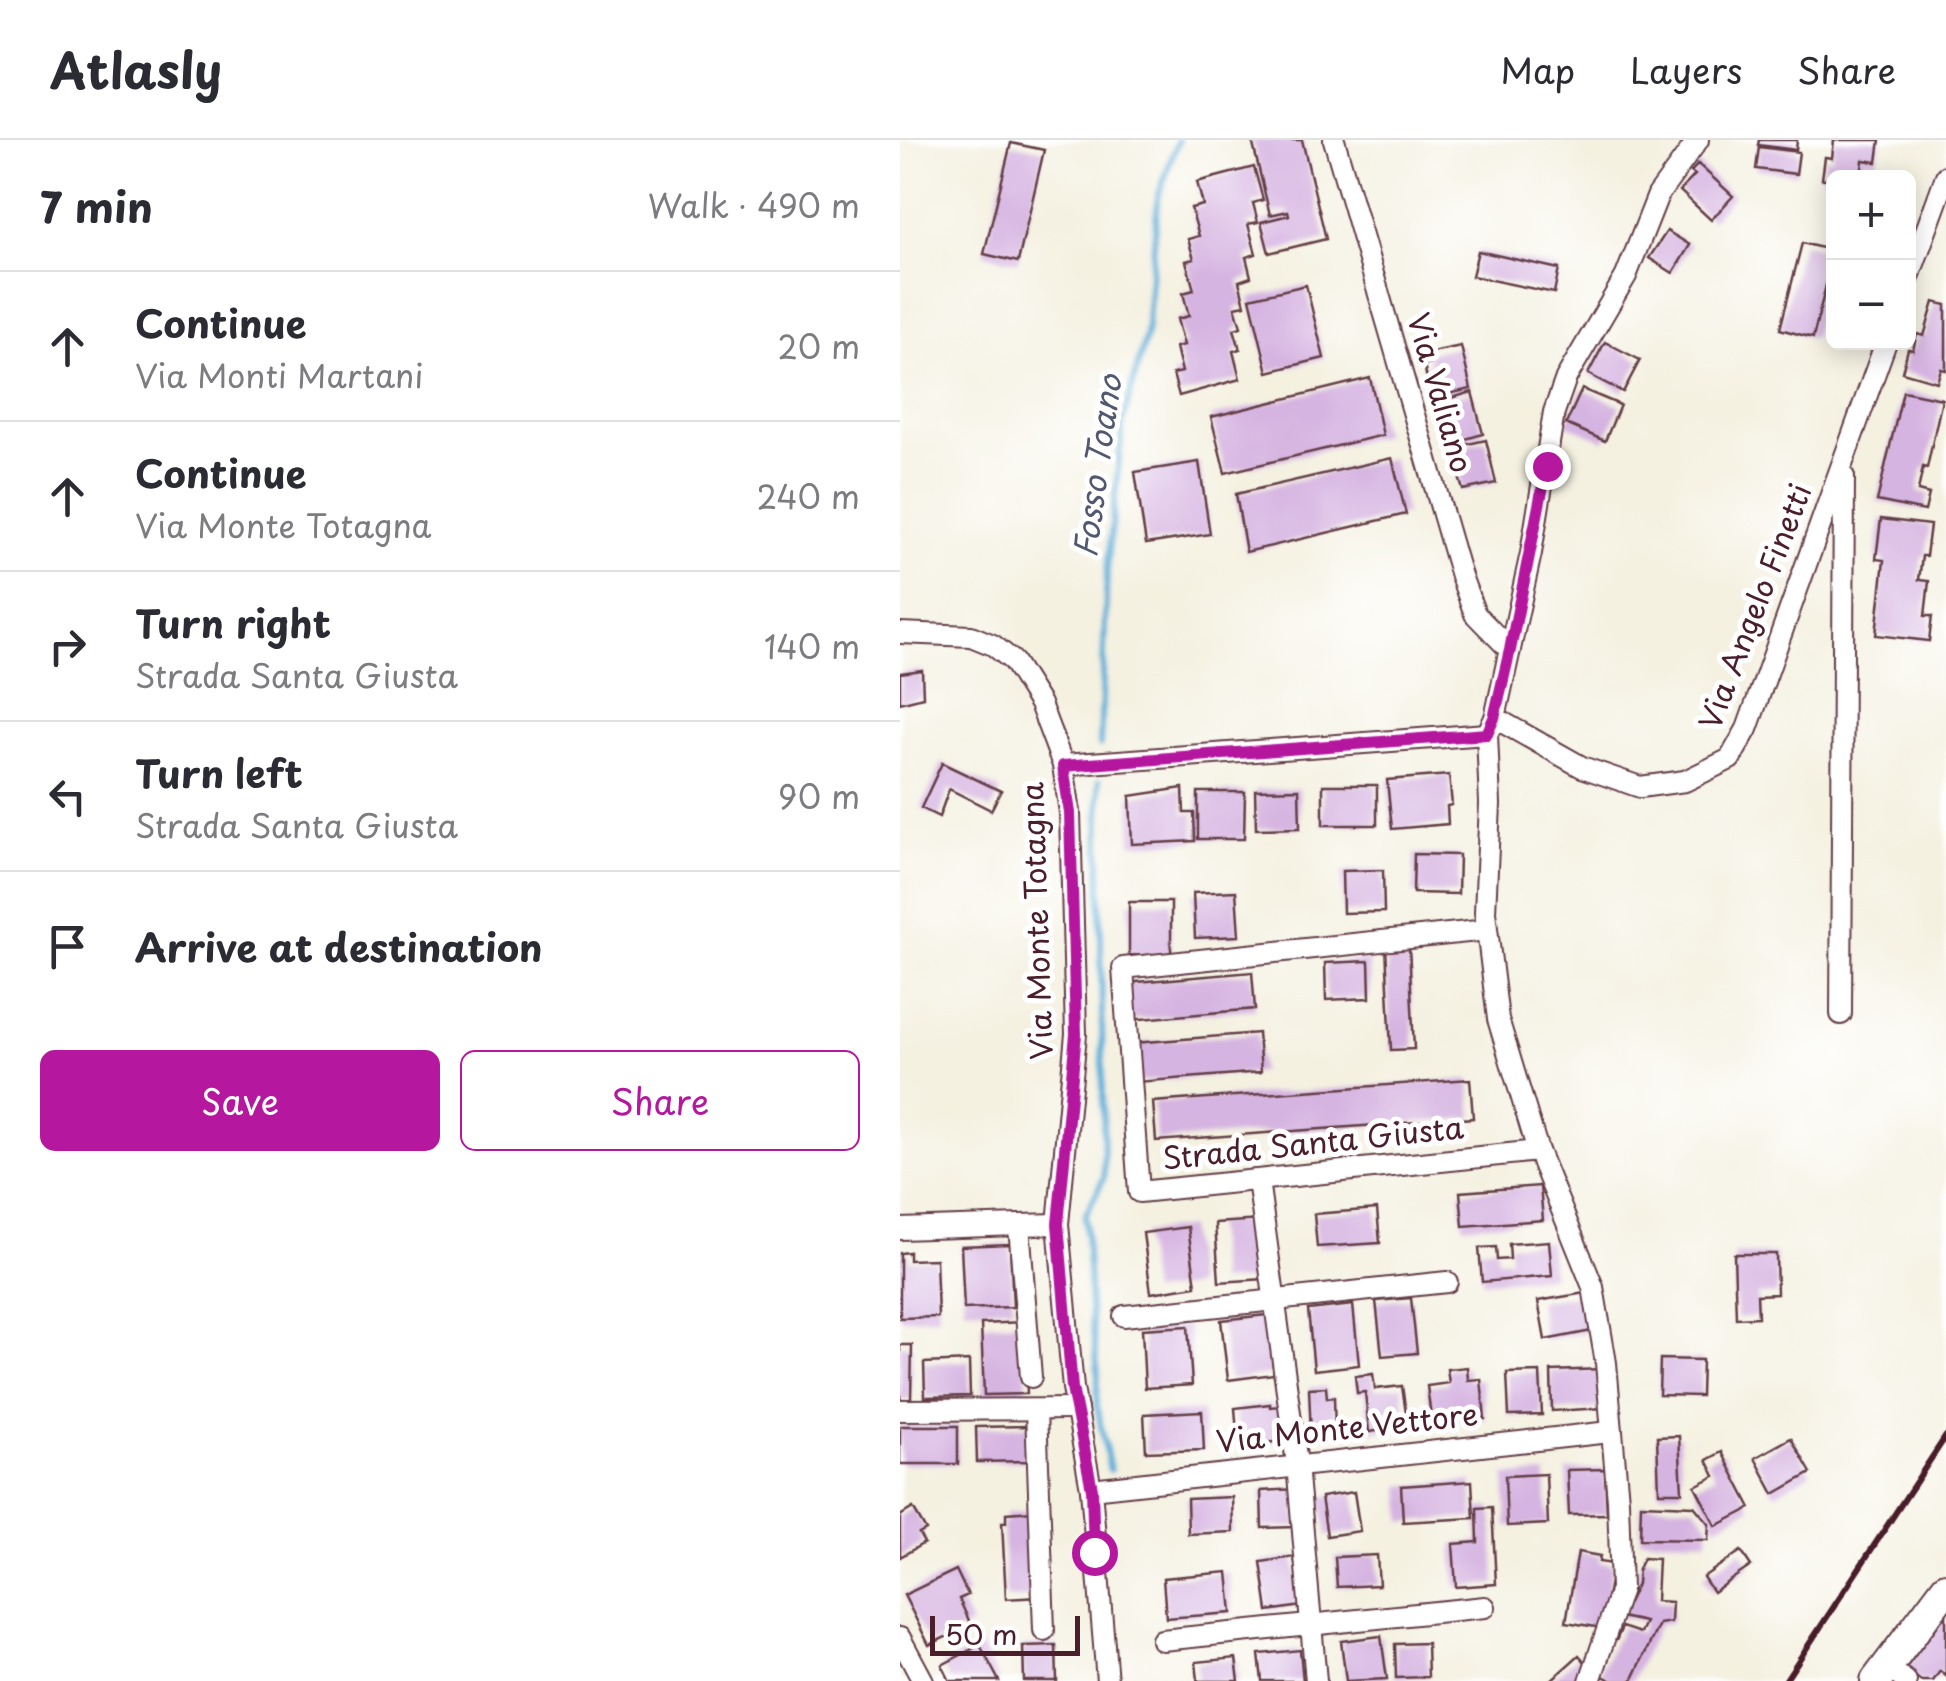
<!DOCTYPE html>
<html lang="en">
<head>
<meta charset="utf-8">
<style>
	body { margin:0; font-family:"Playpen Sans",sans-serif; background:#f2f2f3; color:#2b2b33 }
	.controls { position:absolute; right:30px; top:30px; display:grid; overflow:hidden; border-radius:15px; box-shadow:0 5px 25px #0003 }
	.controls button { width:90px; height:90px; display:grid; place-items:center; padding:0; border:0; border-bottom:2px solid #e1e1e2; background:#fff; color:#2b2b33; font:50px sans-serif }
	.scale { position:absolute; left:30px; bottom:25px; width:150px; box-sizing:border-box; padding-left:10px; border:5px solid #4a1f2b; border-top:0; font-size:28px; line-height:35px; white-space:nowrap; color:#4a1f2b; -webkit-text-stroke:8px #fff; paint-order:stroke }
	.stop { position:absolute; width:30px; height:30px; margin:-22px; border:8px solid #b5179e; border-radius:50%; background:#fff }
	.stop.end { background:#b5179e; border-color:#fff; box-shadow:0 2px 10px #0008 }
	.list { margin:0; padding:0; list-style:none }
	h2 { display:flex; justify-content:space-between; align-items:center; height:130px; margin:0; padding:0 40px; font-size:42px }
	h2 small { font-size:32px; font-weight:400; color:#7c7c81 }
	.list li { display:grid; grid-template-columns:65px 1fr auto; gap:30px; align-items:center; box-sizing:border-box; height:150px; padding:0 40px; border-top:2px solid #e1e1e2 }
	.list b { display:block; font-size:38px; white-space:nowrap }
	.list p { margin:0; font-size:32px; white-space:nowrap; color:#7c7c81 }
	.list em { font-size:32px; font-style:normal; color:#7c7c81 }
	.actions { display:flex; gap:20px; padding:30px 40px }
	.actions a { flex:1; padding:22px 0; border:2px solid #b5179e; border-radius:15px; text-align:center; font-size:35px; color:#b5179e }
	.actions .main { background:#b5179e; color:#fff }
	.icon { flex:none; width:55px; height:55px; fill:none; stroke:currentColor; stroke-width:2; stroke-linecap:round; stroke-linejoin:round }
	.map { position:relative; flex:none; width:1046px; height:1541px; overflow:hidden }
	header { display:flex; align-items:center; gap:60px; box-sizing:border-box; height:140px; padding:0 50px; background:#fff; border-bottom:2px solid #e1e1e2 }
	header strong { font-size:48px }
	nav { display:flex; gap:55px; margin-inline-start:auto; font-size:35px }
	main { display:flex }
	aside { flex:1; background:#fff }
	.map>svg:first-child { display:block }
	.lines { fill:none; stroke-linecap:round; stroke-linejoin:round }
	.stream { stroke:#5daed8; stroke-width:6 }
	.building { fill:#d6b4e1 }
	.street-casing { stroke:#643e46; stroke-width:24 }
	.primary-casing { stroke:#643e46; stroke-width:34 }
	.street { stroke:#fff; stroke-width:20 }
	.primary { stroke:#fff; stroke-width:30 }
	.rail { stroke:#4a1f2b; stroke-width:6 }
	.route { stroke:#b5179e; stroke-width:12 }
	.labels { text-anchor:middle; stroke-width:10; stroke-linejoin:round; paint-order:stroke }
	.street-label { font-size:30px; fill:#4a1f2b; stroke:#fff }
	.water-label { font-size:32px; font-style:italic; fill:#525870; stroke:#fff }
</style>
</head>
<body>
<header>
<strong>Atlasly</strong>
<nav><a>Map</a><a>Layers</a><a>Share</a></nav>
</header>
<main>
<aside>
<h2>7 min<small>Walk · 490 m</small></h2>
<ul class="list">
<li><svg class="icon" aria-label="ahead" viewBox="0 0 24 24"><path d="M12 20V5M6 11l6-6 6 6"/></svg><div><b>Continue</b><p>Via Monti Martani</p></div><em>20 m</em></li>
<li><svg class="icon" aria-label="ahead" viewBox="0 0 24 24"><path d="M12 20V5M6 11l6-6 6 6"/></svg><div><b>Continue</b><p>Via Monte Totagna</p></div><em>240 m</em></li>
<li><svg class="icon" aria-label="right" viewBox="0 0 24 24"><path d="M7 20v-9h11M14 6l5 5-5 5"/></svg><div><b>Turn right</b><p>Strada Santa Giusta</p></div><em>140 m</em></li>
<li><svg class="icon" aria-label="left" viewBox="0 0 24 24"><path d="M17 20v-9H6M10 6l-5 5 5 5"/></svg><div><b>Turn left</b><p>Strada Santa Giusta</p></div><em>90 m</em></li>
<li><svg class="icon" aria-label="arrive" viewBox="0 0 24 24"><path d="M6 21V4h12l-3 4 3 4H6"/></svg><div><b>Arrive at destination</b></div></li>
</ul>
<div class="actions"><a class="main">Save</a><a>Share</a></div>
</aside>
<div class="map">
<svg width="1046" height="1541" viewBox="0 0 1046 1541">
	<rect width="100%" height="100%" fill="#fff"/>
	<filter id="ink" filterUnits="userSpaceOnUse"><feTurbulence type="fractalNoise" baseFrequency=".01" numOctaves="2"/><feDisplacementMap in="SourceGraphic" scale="20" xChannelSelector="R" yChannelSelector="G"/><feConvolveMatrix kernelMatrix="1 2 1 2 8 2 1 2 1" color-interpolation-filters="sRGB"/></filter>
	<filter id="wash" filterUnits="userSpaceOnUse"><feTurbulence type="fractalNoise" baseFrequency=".0048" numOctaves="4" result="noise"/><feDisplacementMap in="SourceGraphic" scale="40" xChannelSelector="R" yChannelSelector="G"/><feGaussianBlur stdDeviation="2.25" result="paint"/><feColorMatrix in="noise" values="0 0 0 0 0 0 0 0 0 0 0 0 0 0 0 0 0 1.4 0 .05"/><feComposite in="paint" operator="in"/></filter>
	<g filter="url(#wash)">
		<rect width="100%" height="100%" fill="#f4f1e1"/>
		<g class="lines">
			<!-- stream -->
			<g class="stream">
				<polyline points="200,605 207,432 223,281 246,195 258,57 278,0"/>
				<polyline points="199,641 204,1037 185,1076 190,1166 198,1232 197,1267 210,1330"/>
			</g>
		</g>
		<g id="blocks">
			<!-- building -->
			<g class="building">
				<polygon points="352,0 402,0 426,99 369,113 361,82 389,75 388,71 370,75"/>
				<polygon points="859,0 897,0 896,10 858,5"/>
				<polygon points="934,0 980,0 977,22 963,20 961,38 922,39 925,17 932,18"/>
				<polygon points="111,3 144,10 118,122 84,114"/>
				<polygon points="859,7 899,12 896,34 856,29"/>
				<polygon points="798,24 833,56 811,80 780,51 795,35 791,32"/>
				<polygon points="354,27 363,60 353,63 358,82 348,84 356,114 346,117 351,137 339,141 345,165 335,167 341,187 334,189 340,209 333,211 340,239 279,256 273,234 282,232 276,207 284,205 277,179 289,176 283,153 294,150 286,121 294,119 288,99 299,96 291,68 303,65 297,42"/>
				<polygon points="767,91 790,105 773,133 749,118"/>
				<polygon points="902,103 934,111 934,130 930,129 913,198 880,189"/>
				<polygon points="578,111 659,129 654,153 572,136"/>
				<polygon points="406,145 424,218 368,232 350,158"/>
				<polygon points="1034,162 1046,165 1046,230 1041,229 1037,242 1002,232 1008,209 1013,210 1017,194 1024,196"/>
				<polygon points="705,202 740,220 723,252 688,234"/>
				<polygon points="561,206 571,249 538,256 535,243 528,244 524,225 530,224 527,213"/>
				<polygon points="470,238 483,295 325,333 311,277"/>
				<polygon points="682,249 720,265 705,301 666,284"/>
				<polygon points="1003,251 1042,259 1027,328 1023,327 1018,351 1029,354 1025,371 977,361"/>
				<polygon points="572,252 583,294 549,304 540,273 544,272 541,261"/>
				<polygon points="586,300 596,343 563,350 550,308"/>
				<polygon points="492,318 506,374 346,412 336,354"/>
				<polygon points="299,322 310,394 246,404 235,332"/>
				<polygon points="981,379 1030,385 1026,416 1022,416 1019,440 1029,441 1025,476 1032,476 1029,501 976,495 984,420 976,419"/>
				<polygon points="22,530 23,557 0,563 0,533"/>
				<polygon points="42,623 101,651 91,670 49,649 39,677 21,668"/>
				<polygon points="549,635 552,665 547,666 548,684 492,689 487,640"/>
				<rect x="423" y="645" width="54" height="40"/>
				<polygon points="283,648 284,673 294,673 295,701 232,704 230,656"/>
				<polygon points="399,649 400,688 356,689 355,650"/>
				<polygon points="298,652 345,652 344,699 298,699"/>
				<polygon points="514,714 559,715 558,754 513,753"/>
				<polygon points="483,730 484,772 443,773 442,731"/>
				<polygon points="336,751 339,796 295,798 293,753"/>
				<polygon points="229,762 271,762 271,816 229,815"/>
				<polygon points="509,805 514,909 491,910 486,806"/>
				<polygon points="469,821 470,858 426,860 425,823"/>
				<polygon points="352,832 355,869 230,880 226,843"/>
				<polygon points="358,893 361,932 237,942 234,903"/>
				<polygon points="570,939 573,978 256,1001 253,962"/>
				<polygon points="640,1046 643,1080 563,1086 560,1052"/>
				<polygon points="477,1069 480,1103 417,1107 414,1074"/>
				<polygon points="361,1080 365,1139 319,1142 315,1083"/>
				<polygon points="288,1087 296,1146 251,1153 243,1093"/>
				<polygon points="649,1101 652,1136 582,1142 579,1108 596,1107 597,1120 610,1119 609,1104"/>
				<polygon points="110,1104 113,1167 64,1169 61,1106"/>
				<polygon points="9,1112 9,1120 36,1119 38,1177 0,1178 0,1113"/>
				<polygon points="834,1114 876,1114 877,1154 857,1155 858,1177 836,1178"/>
				<polygon points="691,1152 697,1190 645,1200 638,1161"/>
				<polygon points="511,1158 517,1213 482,1216 476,1161"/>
				<polygon points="453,1165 459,1225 414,1230 408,1170"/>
				<polygon points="367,1175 374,1234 328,1240 321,1180"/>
				<polygon points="124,1182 127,1254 84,1255 81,1184"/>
				<polygon points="288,1186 292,1245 245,1248 242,1189"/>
				<polygon points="0,1205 12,1205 11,1260 0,1260"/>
				<polygon points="760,1219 802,1220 801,1256 759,1255"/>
				<polygon points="69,1221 70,1256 25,1257 24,1223"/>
				<polygon points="567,1227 568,1240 581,1239 585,1279 532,1285 527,1246 549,1243 547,1229"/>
				<polygon points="702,1229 704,1268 652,1271 651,1231"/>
				<polygon points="640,1232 642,1275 609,1276 607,1233"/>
				<polygon points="473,1234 475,1249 502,1246 508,1287 469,1292 465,1252 457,1253 455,1236"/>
				<polygon points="426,1247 427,1258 434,1257 435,1295 411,1296 409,1248"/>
				<polygon points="370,1264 370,1267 381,1266 384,1301 338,1306 335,1268"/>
				<polygon points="302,1271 304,1310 246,1312 244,1274"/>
				<rect x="0" y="1286" width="58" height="38"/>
				<polygon points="131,1286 132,1321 77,1322 76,1287"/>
				<polygon points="779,1296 782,1352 759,1352 757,1297"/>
				<polygon points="891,1298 911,1333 874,1354 855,1318"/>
				<polygon points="822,1312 851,1368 816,1386 795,1346 815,1336 807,1320"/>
				<polygon points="705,1329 707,1374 669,1375 667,1330"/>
				<polygon points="646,1334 648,1384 607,1386 605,1336"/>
				<polygon points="572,1341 574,1378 503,1382 501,1346"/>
				<polygon points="396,1349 397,1387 362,1388 361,1351"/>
				<polygon points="454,1352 460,1391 427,1396 421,1357"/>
				<polygon points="332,1357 333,1392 288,1394 287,1359"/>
				<polygon points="741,1364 794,1366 809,1384 808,1400 740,1399"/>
				<polygon points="592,1367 596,1444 556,1447 553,1404 578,1402 577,1368"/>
				<polygon points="13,1368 26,1390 19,1394 24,1403 0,1417 0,1376"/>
				<polygon points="134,1371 139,1457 106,1459 102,1382 106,1382 106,1373"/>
				<polygon points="841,1411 851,1426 813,1452 803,1437"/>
				<polygon points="678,1412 700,1416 699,1422 713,1424 702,1488 666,1482"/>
				<polygon points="477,1415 479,1445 437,1447 435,1417"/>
				<polygon points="394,1417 402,1466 368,1471 361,1422"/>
				<polygon points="743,1418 758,1419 756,1461 772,1462 771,1482 759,1484 732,1541 713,1541 701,1535 701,1529 716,1498 716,1501 722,1487 740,1493 745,1482 721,1477 737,1444 738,1429"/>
				<polygon points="56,1430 68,1455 59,1459 71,1485 29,1505 4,1455"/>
				<polygon points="328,1432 332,1473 266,1478 263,1438"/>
				<polygon points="1046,1474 1046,1536 1040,1531 1033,1541 1021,1541 1005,1529"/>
				<polygon points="481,1496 487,1539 446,1541 441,1501"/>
				<polygon points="527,1503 528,1537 496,1538 495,1504"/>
				<polygon points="80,1505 99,1541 50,1541 42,1525"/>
				<polygon points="156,1505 157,1541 124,1541 123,1506"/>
				<polygon points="400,1510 403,1541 362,1541 359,1514"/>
				<polygon points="679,1515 692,1530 680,1541 650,1541"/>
				<polygon points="336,1518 339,1541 298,1541 296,1522"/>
			</g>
		</g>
	</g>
	<g filter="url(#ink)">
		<use href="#blocks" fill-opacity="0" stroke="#643e46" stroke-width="2.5"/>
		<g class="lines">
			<defs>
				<g id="street">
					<polyline points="434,0 561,436 575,474 610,510"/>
					<polyline points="1008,140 1046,36"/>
					<polyline points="0,493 71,496 93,505 113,521 140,564 163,625 170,673 176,894 158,1084 173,1248 191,1349 207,1541"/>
					<polyline points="595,578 682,627 740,647 785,641 830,619 847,589 986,202"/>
					<polyline points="163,625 587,594"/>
					<polyline points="587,790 223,828 239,1052 638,1011"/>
					<polyline points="941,874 944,337"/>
					<polyline points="358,1040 397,1324 416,1541"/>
					<polyline points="119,1085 158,1084"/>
					<polyline points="0,1089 119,1085 131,1237"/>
					<polyline points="224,1176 547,1142"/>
					<polyline points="0,1270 177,1269"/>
					<polyline points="136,1270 144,1490"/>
					<polyline points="191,1349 710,1292"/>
					<polyline points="0,1498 23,1541"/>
					<polyline points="262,1500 585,1467"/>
					<polyline points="987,1527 1006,1541"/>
					<polyline points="690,1541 721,1449 718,1360 706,1223 693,1147 638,1011 598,879 585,772 590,664 587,594 595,578 631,413 654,272 666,238 726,136 758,55 798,0"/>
				</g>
				<polyline id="primary" points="976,1541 1046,1448"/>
			</defs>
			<!-- street casing -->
			<use href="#street" class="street-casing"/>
			<!-- primary casing -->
			<use href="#primary" class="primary-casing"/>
			<!-- street -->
			<use href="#street" class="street"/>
			<!-- primary -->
			<use href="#primary" class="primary"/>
			<!-- rail -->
			<polyline class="rail" points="885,1541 1046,1296"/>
		</g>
	</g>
	<g class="lines" filter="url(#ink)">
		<!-- route -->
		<polyline class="route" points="194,1412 192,1349 172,1248 158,1084 176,894 170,673 163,626 587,594 594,578 610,510 647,326"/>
	</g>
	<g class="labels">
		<!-- street labels -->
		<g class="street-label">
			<text transform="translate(539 253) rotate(74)" y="10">Via Valiano</text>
			<text transform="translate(856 467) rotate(-69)" y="10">Via Angelo Finetti</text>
			<text transform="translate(138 781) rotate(-92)" y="10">Via Monte Totagna</text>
			<text transform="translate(413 1004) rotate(-6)" y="10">Strada Santa Giusta</text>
			<text transform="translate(447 1289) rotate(-6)" y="10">Via Monte Vettore</text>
		</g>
		<!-- water labels -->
		<g class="water-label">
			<text transform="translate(198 326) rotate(-82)" y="11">Fosso Toano</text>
		</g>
	</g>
</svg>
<div class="controls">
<button>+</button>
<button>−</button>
</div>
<div class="scale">50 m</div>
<div class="stop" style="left:194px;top:1412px"></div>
<div class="stop end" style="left:647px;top:326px"></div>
</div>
</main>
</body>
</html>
